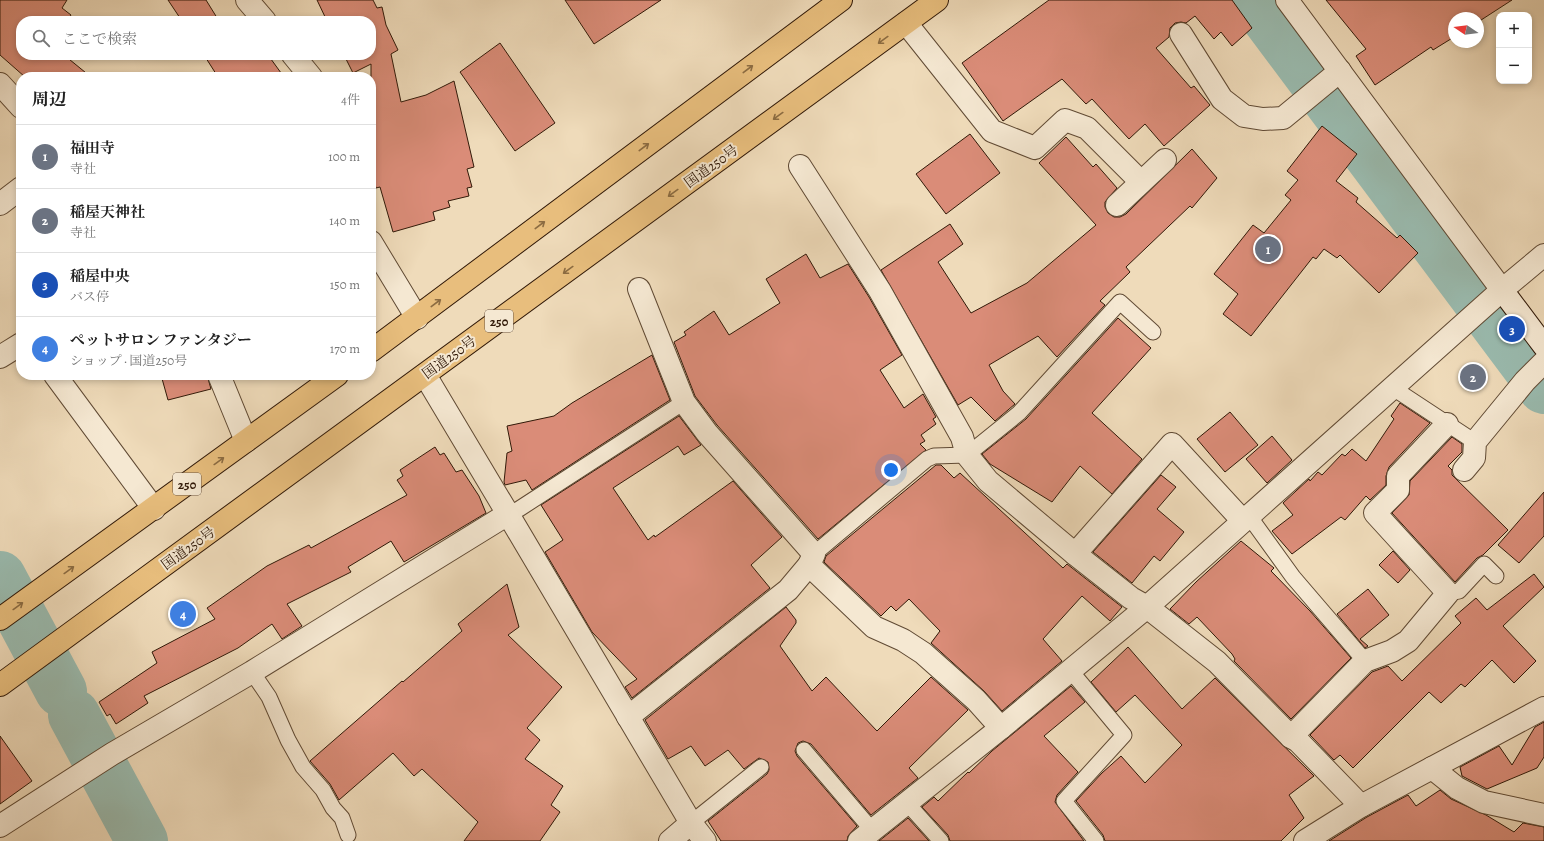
<!DOCTYPE html>
<html lang="ja">
<head>
<meta charset="utf-8">
<style>
	body { margin:0; font-family:Alegreya,"Noto Serif JP",serif; background:#f2f2f2; color:#222 }
	.controls { position:absolute; right:12px; top:12px; display:grid; overflow:hidden; border-radius:8px; box-shadow:0 2px 6px #0003 }
	.controls button { width:36px; height:36px; display:grid; place-items:center; padding:0; border:0; border-bottom:1px solid #e0e0e0; background:#fff; color:#222; font:20px sans-serif }
	.compass { position:absolute; left:1448px; top:12px; width:36px; height:36px; border-radius:50%; background:#fff; box-shadow:0 2px 6px #0003; rotate:283deg }
	.you { position:absolute; left:891px; top:470px; width:14px; height:14px; margin:-10px; border:3px solid #fff; border-radius:50%; background:#1a73e8; box-shadow:0 0 0 6px #1a73e833 }
	.badge { display:grid; place-items:center; width:26px; height:26px; border-radius:50%; background:#8f2418; color:#fff; font-size:13px; font-weight:700 }
	.pin { position:absolute; translate:-50% -50%; border:2px solid #fff; box-shadow:0 1px 4px #0006 }
	.list { margin:0; padding:0; list-style:none }
	h2 { display:flex; justify-content:space-between; align-items:center; height:52px; margin:0; padding:0 16px; font-size:17px }
	h2 small { font-size:13px; font-weight:400; color:#767676 }
	.list li { display:grid; grid-template-columns:26px 1fr auto; gap:12px; align-items:center; box-sizing:border-box; height:64px; padding:0 16px; border-top:1px solid #e0e0e0 }
	.list b { display:block; font-size:15px; white-space:nowrap }
	.list p { margin:0; font-size:13px; white-space:nowrap; color:#767676 }
	.list em { font-size:13px; font-style:normal; color:#767676 }
	.icon { flex:none; width:22px; height:22px; fill:none; stroke:currentColor; stroke-width:2; stroke-linecap:round; stroke-linejoin:round }
	.map { position:relative; flex:none; width:1544px; height:841px; overflow:hidden }
	.search { position:absolute; background:#fff; box-shadow:0 2px 6px #0003; left:16px; top:16px; width:360px; height:44px; display:flex; align-items:center; gap:10px; box-sizing:border-box; padding:0 14px; border-radius:16px; color:#767676; font-size:15px }
	.panel { position:absolute; background:#fff; box-shadow:0 2px 6px #0003; left:16px; top:72px; width:360px; height:308px; border-radius:16px }
	.map>svg:first-child { display:block }
	.lines { fill:none; stroke-linecap:round; stroke-linejoin:round }
	.river { stroke:#9abbaf; stroke-width:52 }
	.building { fill:#da8c78; stroke:#311908 }
	.lane-casing { stroke:#604a34; stroke-width:17 }
	.street-casing { stroke:#604a34; stroke-width:24 }
	.secondary-casing { stroke:#311908; stroke-width:24 }
	.highway-casing { stroke:#311908; stroke-width:24 }
	.lane { stroke:#f5e8d2; stroke-width:15 }
	.street { stroke:#f5e8d2; stroke-width:22 }
	.secondary { stroke:#f5e8d2; stroke-width:22 }
	.highway { stroke:#e8be7d; stroke-width:22 }
	.oneway { stroke:#8c6c42 }
	.labels { text-anchor:middle; stroke-width:4; stroke-linejoin:round; paint-order:stroke }
	.shield { fill:#f5e8d2; stroke:#6c5745; stroke-width:1 }
	.shield-label { font-size:13px; font-weight:bold; fill:#311908 }
	.street-label { font-size:14px; fill:#311908; stroke:#f5e8d2 }
</style>
</head>
<body>
<div class="map">
<svg width="1544" height="841" viewBox="0 0 1544 841">
	<rect width="100%" height="100%" fill="#efdbba"/>
	<filter id="stains"><feTurbulence type="fractalNoise" baseFrequency=".005" numOctaves="4"/><feColorMatrix values="0 0 0 0 .2 0 0 0 0 .09 0 0 0 0 .02 0 0 0 .5 -.17"/></filter>
	<radialGradient id="worn" r=".72"><stop offset=".6" stop-color="#630" stop-opacity="0"/><stop offset="1" stop-color="#630" stop-opacity=".3"/></radialGradient>
	<g class="lines">
		<!-- river -->
		<g class="river">
			<polyline points="1254,0 1544,388"/>
			<polyline points="0,577 61,691"/>
			<polyline points="74,715 142,841"/>
		</g>
	</g>
	<!-- building -->
	<g class="building">
		<polygon points="0,0 67,0 62,8 71,15 67,21 21,21 21,55 64,55 91,77 25,77 0,55"/>
		<polygon points="168,0 206,0 219,21 182,21"/>
		<polygon points="317,0 373,0 377,8 382,7 386,25 398,50 391,54 401,102 426,95 454,81 474,167 467,169 472,187 467,188 469,196 448,201 450,207 433,212 435,220 393,232 380,187 376,188 371,168 371,64 353,73 344,55 371,55 371,21 327,21"/>
		<polygon points="565,0 661,0 594,44"/>
		<polygon points="1049,0 1232,0 1252,28 1232,46 1221,32 1214,39 1195,16 1186,23 1181,22 1175,23 1170,28 1169,37 1156,48 1191,88 1194,86 1210,105 1164,146 1145,124 1129,139 1092,99 1086,104 1062,79 1003,121 962,63"/>
		<polygon points="1326,0 1512,0 1478,22 1478,18 1454,18 1454,37 1433,50 1431,47 1375,85 1356,56 1366,49"/>
		<polygon points="500,43 555,123 515,151 460,72"/>
		<polygon points="204,55 268,55 284,77 218,77"/>
		<polygon points="1322,126 1357,154 1336,181 1358,198 1356,202 1397,238 1400,235 1418,253 1379,293 1340,255 1337,258 1324,249 1316,259 1313,257 1251,336 1223,314 1238,294 1214,274 1253,225 1264,233 1291,200 1285,195 1298,180 1287,171"/>
		<polygon points="970,134 1000,173 946,214 916,174"/>
		<polygon points="1066,137 1093,167 1096,164 1117,188 1105,202 1105,207 1108,213 1114,217 1120,217 1126,214 1192,149 1217,178 1192,208 1190,206 1126,267 1130,272 1100,301 1105,305 1057,357 1038,336 989,365 1003,391 1015,404 995,421 971,397 958,405 881,270 950,224 963,244 938,262 971,313 1027,283 1096,225 1039,163"/>
		<polygon points="806,254 820,278 848,264 869,297 902,355 880,370 904,408 923,394 936,417 933,419 936,424 921,435 925,441 920,444 926,450 818,539 717,425 695,396 674,342 686,335 684,332 714,311 729,335 780,303 766,279"/>
		<polygon points="1118,318 1151,348 1092,413 1142,459 1112,494 1080,466 1052,502 990,464 982,454 1026,419"/>
		<polygon points="652,355 670,400 532,490 526,480 505,485 504,482 507,453 512,451 507,426 554,416 572,403"/>
		<polygon points="161,375 207,375 211,389 168,400"/>
		<polygon points="1400,403 1430,423 1389,467 1386,476 1386,485 1370,500 1366,496 1345,520 1341,517 1292,554 1272,531 1293,515 1283,503 1309,479 1310,481 1318,472 1322,475 1342,454 1345,456 1352,449 1366,461 1394,419 1391,416"/>
		<polygon points="1230,412 1258,445 1225,472 1197,439"/>
		<polygon points="679,416 701,445 684,455 678,446 613,488 648,540 654,535 655,537 733,481 782,537 751,565 770,588 632,698 625,687 637,679 592,632 545,552 563,540 541,505"/>
		<polygon points="1272,436 1292,460 1267,483 1246,459"/>
		<polygon points="1452,437 1462,444 1462,452 1448,466 1452,470 1452,475 1508,530 1483,555 1477,558 1455,582 1392,513 1409,495 1410,481"/>
		<polygon points="435,447 440,455 444,453 456,472 462,470 479,496 486,513 404,562 391,541 348,567 351,572 287,604 302,626 282,639 272,624 238,648 144,696 148,703 116,724 110,714 107,716 99,702 157,663 152,652 215,619 207,608 267,566 309,545 311,548 407,495 397,480 403,476 400,470"/>
		<polygon points="936,465 941,465 954,478 960,473 1063,568 1067,564 1122,607 1110,621 1082,596 1043,639 1062,661 1002,711 984,691 931,643 940,631 909,599 896,611 891,606 881,616 824,562 826,556"/>
		<polygon points="1161,475 1176,487 1157,509 1184,532 1160,561 1154,556 1132,583 1093,552"/>
		<polygon points="1544,492 1544,536 1519,563 1498,545"/>
		<polygon points="1241,541 1274,568 1271,571 1310,611 1351,658 1291,719 1234,661 1235,659 1232,654 1197,617 1189,624 1170,609 1196,582"/>
		<polygon points="1393,551 1410,570 1398,583 1379,565"/>
		<polygon points="1534,574 1544,587 1503,626 1536,661 1514,683 1492,660 1465,687 1461,684 1441,703 1429,692 1353,768 1340,755 1334,760 1310,735 1372,672 1388,666 1402,681 1461,623 1455,616 1476,598 1487,610"/>
		<polygon points="507,584 519,627 508,635 562,687 527,728 540,740 525,759 563,786 551,805 560,812 540,841 464,841 478,822 422,769 414,776 393,753 339,800 330,784 310,761 402,681 403,682 462,631 458,624"/>
		<polygon points="1368,589 1389,615 1360,639 1368,646 1365,648 1337,614"/>
		<polygon points="786,607 796,620 796,623 780,646 812,691 826,677 877,731 931,677 968,710 909,768 918,778 871,815 811,744 803,741 798,743 795,751 797,756 857,826 848,836 847,841 721,841 708,821 767,774 769,770 768,762 759,758 744,769 728,750 705,766 691,746 668,759 645,720"/>
		<polygon points="1128,647 1182,709 1215,678 1314,776 1289,795 1304,818 1281,841 1105,841 1103,835 1076,801 1102,773 1121,756 1145,783 1182,745 1135,695 1116,712 1091,682"/>
		<polygon points="1071,686 1085,702 1044,736 1078,772 1057,795 1055,802 1084,841 950,841 948,835 922,807 934,797 938,801 968,772 969,773 992,751"/>
		<polygon points="1544,722 1544,757 1537,768 1487,789 1462,776 1460,767 1499,746 1512,765 1535,727"/>
		<polygon points="0,736 32,781 0,804"/>
		<polygon points="1440,790 1451,799 1486,815 1514,832 1523,823 1544,827 1544,841 1329,841 1367,817 1408,795 1416,806"/>
		<polygon points="908,818 929,841 879,841"/>
	</g>
	<g class="lines">
		<defs>
			<g id="lane">
				<polyline points="1393,388 1475,442"/>
				<polyline points="508,514 519,509 684,402"/>
				<polyline points="1249,516 1293,577 1365,661"/>
				<polyline points="814,554 927,459 934,456 967,455 1019,413 1120,302 1153,332"/>
				<polyline points="1448,593 1459,591 1484,564 1496,576"/>
				<polyline points="1070,670 1124,735 1064,801 1096,841"/>
				<polyline points="252,672 269,697 288,740 303,767 323,790 333,808 342,818 348,835"/>
				<polyline points="804,750 872,830"/>
				<polyline points="907,803 941,841"/>
				<polyline points="691,823 761,767"/>
			</g>
			<g id="street">
				<polyline points="247,0 265,21"/>
				<polyline points="1287,0 1502,290"/>
				<polyline points="906,23 992,131 1035,148 1065,120 1087,128 1141,182"/>
				<polyline points="1181,34 1222,99 1244,116 1263,119 1283,118 1340,71"/>
				<polyline points="293,55 311,77"/>
				<polyline points="0,84 21,107"/>
				<polyline points="800,166 880,291 962,437 967,455 988,481 1075,554 1131,598 1147,607 1217,662 1291,737 1298,741 1361,806"/>
				<polyline points="0,204 21,188"/>
				<polyline points="1117,205 1165,160"/>
				<polyline points="371,242 417,318"/>
				<polyline points="0,357 21,344"/>
				<polyline points="55,375 154,509"/>
				<polyline points="219,375 246,441"/>
				<polyline points="425,375 508,514"/>
				<polyline points="1464,470 1474,458 1475,442 1525,381 1544,362"/>
				<polyline points="1075,554 1172,444 1243,521"/>
				<polyline points="809,565 874,627 903,640 923,653 976,700 1001,728"/>
				<polyline points="628,717 788,590 809,565 814,554 707,433 684,402 639,289"/>
				<polyline points="1291,737 1365,661 1392,651 1408,641 1448,593 1375,513 1398,490 1398,476 1447,424"/>
				<polyline points="1432,768 1457,788 1484,802 1544,815"/>
				<polyline points="0,826 112,754 252,672 508,514 691,823 705,841"/>
				<polyline points="670,841 691,823"/>
				<polyline points="859,841 1001,728 1147,607 1502,290 1544,255"/>
				<polyline points="1305,841 1361,806 1544,708"/>
			</g>
			<polyline id="secondary" points="1502,290 1544,346"/>
			<g id="highway">
				<polyline points="371,351 841,0"/>
				<polyline points="0,619 337,375"/>
				<polyline points="0,685 937,0"/>
			</g>
		</defs>
		<!-- lane casing -->
		<use href="#lane" class="lane-casing"/>
		<!-- street casing -->
		<use href="#street" class="street-casing"/>
		<!-- secondary casing -->
		<use href="#secondary" class="secondary-casing"/>
		<!-- highway casing -->
		<use href="#highway" class="highway-casing"/>
		<!-- lane -->
		<use href="#lane" class="lane"/>
		<!-- street -->
		<use href="#street" class="street"/>
		<!-- secondary -->
		<use href="#secondary" class="secondary"/>
		<!-- highway -->
		<use href="#highway" class="highway"/>
	</g>
	<!-- one-way arrows -->
	<defs><path id="oneway-shaft" d="M-6 0H5M1.5-3L5.5 0L1.5 3" fill="none" stroke-width="1.6" stroke-linecap="round" stroke-linejoin="round"/></defs>
	<g class="oneway">
		<use href="#oneway-shaft" transform="translate(883 40) rotate(144)"/>
		<use href="#oneway-shaft" transform="translate(748 69) rotate(-37)"/>
		<use href="#oneway-shaft" transform="translate(778 116) rotate(144)"/>
		<use href="#oneway-shaft" transform="translate(644 147) rotate(-37)"/>
		<use href="#oneway-shaft" transform="translate(673 193) rotate(144)"/>
		<use href="#oneway-shaft" transform="translate(540 225) rotate(-37)"/>
		<use href="#oneway-shaft" transform="translate(568 270) rotate(144)"/>
		<use href="#oneway-shaft" transform="translate(436 303) rotate(-37)"/>
		<use href="#oneway-shaft" transform="translate(219 461) rotate(-36)"/>
		<use href="#oneway-shaft" transform="translate(69 570) rotate(-36)"/>
		<use href="#oneway-shaft" transform="translate(18 606) rotate(-36)"/>
	</g>
	<g class="labels">
		<!-- shield labels -->
		<g class="shield">
			<rect x="485" y="310" width="28" height="22" rx="3"/>
			<rect x="173" y="473" width="28" height="22" rx="3"/>
		</g>
		<g class="shield-label">
			<text x="499" y="326">250</text>
			<text x="187" y="489">250</text>
		</g>
		<!-- street labels -->
		<g class="street-label">
			<text transform="translate(711 166) rotate(-36)" y="5">国道250号</text>
			<text transform="translate(449 357) rotate(-36)" y="5">国道250号</text>
			<text transform="translate(188 548) rotate(-36)" y="5">国道250号</text>
		</g>
	</g>
	<rect width="100%" height="100%" filter="url(#stains)"/>
	<rect width="100%" height="100%" fill="url(#worn)"/>
</svg>
<div class="controls">
<button>+</button>
<button>−</button>
</div>
<svg class="compass" viewBox="-18 -18 36 36"><path d="M0-13l5 13h-10z" fill="#e53935"/><path d="M0 13l5-13h-10z" fill="#767676"/></svg>
<div class="you"></div>
<div class="pin badge" style="left:1268px;top:249px;background:#6b7280">1</div>
<div class="pin badge" style="left:1473px;top:377px;background:#6b7280">2</div>
<div class="pin badge" style="left:1512px;top:329px;background:#1a4fb4">3</div>
<div class="pin badge" style="left:183px;top:614px;background:#3f7fe0">4</div>
<div class="search"><svg class="icon" aria-label="search" viewBox="0 0 24 24"><circle cx="10" cy="10" r="6"/><path d="M15 15l6 6"/></svg>ここで検索</div>
<section class="panel">
<h2>周辺<small>4件</small></h2>
<ul class="list">
<li><span class="badge" style="background:#6b7280">1</span><div><b>福田寺</b><p>寺社</p></div><em>100 m</em></li>
<li><span class="badge" style="background:#6b7280">2</span><div><b>稲屋天神社</b><p>寺社</p></div><em>140 m</em></li>
<li><span class="badge" style="background:#1a4fb4">3</span><div><b>稲屋中央</b><p>バス停</p></div><em>150 m</em></li>
<li><span class="badge" style="background:#3f7fe0">4</span><div><b>ペットサロン ファンタジー</b><p>ショップ · 国道250号</p></div><em>170 m</em></li>
</ul>
</section>
</div>
</body>
</html>
